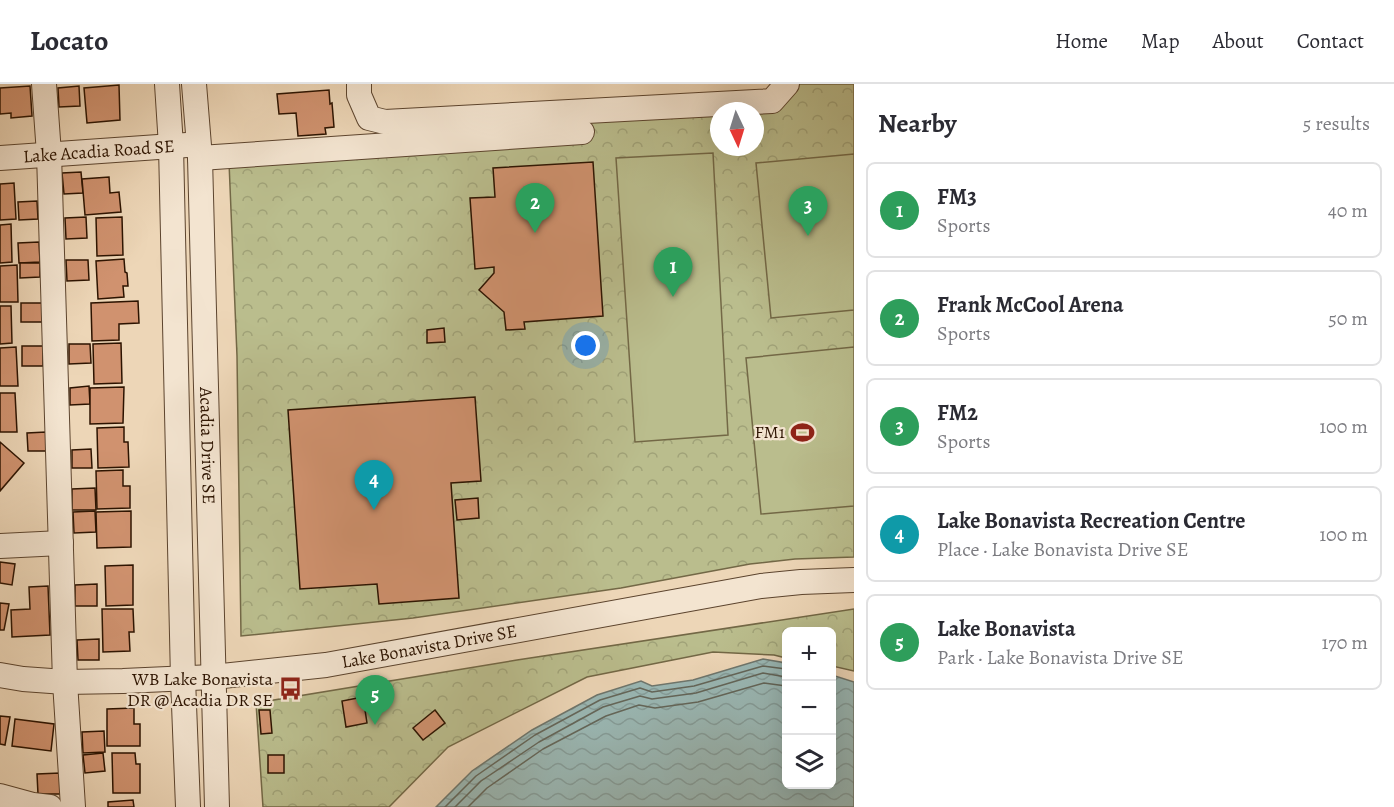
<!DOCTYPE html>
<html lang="en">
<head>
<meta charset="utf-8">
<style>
	body { margin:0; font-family:Alegreya,serif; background:#f2f2f3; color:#2b2b33 }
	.controls { position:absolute; right:18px; bottom:18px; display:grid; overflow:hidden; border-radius:9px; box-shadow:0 6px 24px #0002 }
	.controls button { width:54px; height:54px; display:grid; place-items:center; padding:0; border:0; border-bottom:2px solid #e1e1e2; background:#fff; color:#2b2b33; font:30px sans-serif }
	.compass { position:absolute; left:710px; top:18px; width:54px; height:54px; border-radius:50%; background:#fff; box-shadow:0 6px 24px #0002; rotate:176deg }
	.you { position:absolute; left:586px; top:262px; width:21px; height:21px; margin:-15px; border:4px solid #fff; border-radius:50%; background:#1a73e8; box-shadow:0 0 0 9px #1a73e833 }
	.badge { display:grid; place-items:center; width:39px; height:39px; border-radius:50%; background:#2563eb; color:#fff; font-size:20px; font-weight:700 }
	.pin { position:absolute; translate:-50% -50px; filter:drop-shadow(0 2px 3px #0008) }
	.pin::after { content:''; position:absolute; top:32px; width:21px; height:18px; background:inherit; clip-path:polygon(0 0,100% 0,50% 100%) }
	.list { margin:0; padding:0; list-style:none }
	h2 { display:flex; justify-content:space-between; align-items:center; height:78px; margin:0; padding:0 24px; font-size:26px }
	h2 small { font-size:20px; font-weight:400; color:#7c7c81 }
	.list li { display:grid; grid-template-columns:39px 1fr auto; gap:18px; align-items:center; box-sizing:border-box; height:96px; margin:0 12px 12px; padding:0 12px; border:2px solid #e1e1e2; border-radius:9px }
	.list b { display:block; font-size:22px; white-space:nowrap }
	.list p { margin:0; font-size:20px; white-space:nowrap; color:#7c7c81 }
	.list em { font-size:20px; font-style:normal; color:#7c7c81 }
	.icon { flex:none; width:33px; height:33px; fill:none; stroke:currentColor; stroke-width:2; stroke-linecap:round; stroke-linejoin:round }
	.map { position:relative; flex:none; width:854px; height:723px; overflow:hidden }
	header { display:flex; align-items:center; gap:36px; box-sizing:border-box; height:84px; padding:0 30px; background:#fff; border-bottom:2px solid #e1e1e2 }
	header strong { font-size:28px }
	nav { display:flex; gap:33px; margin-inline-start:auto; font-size:21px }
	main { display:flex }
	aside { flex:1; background:#fff }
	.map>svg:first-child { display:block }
	.park { fill:url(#park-crowns); stroke:#736846; stroke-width:1.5 }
	.garden { fill:#babd8d; stroke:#736846; stroke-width:1.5 }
	.water { fill:url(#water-waves); stroke:#6e766d; stroke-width:1.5 }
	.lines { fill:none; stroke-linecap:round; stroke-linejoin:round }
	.shore { stroke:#63665a; stroke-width:1.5 }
	.building { fill:#d0926f; stroke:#2c1300; stroke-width:1.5 }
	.minor-casing { stroke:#5c442e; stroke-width:26 }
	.minor { stroke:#f3e4d0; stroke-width:24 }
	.labels { text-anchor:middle; stroke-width:4.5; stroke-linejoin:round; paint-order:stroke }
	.street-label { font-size:18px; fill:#2c1300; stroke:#f3e4d0 }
	.poi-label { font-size:18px; fill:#2c1300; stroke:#f3e4d0; text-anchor:end }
</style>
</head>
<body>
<header>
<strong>Locato</strong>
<nav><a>Home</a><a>Map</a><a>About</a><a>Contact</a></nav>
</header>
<main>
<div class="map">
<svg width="854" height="723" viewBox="0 0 854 723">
	<defs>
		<pattern id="park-crowns" width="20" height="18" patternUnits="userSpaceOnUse" patternTransform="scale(1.5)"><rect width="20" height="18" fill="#babd8d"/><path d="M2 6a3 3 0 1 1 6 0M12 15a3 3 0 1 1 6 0" fill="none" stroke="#a0a278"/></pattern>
		<pattern id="water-waves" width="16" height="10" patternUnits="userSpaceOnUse" patternTransform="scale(1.5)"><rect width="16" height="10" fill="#9ab8b5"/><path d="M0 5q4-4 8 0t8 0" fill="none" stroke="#859d9a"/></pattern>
	</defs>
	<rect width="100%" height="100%" fill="#edd6b7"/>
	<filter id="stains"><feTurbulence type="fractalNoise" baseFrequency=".00333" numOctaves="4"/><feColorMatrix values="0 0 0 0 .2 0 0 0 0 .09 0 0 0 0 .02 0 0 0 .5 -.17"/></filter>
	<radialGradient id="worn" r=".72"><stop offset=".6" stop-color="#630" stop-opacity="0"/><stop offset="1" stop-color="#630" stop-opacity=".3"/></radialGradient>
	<!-- park -->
	<g class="park">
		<polygon points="799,0 854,0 854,473 795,475 750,480 621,504 413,534 241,552 237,272 229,78 590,38 719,30 719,63 755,63 755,27 777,26"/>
		<polygon points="854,525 854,587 832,582 832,548 786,548 786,574 774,571 713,568 587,593 448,663 389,723 263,723 256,619 517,576"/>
	</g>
	<!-- garden -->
	<g class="garden">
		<polygon points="713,69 728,351 635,358 616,74"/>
		<polygon points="854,70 854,226 771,234 756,79"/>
		<polygon points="854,263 854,422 761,430 746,274"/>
	</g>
	<!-- water -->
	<polygon class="water" points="763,575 786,579 786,700 832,700 832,591 854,598 854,723 436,723 472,687 532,646 597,611 641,597 652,602 693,596"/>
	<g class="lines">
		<!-- shore -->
		<g class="shore">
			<polyline points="445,723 476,692 535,651 600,616 640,604 652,608 694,602 763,582 786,585"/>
			<polyline points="455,723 481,697 539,658 603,623 640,612 652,615 696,609 763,589 786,593"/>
			<polyline points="468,723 487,704 543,665 606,632 639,621 655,624 698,618 764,599 786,602"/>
		</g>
	</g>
	<!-- building -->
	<g class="building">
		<polygon points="119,1 120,36 87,39 84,4"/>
		<polygon points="30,2 32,32 11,34 11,29 0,30 0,4"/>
		<polygon points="79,2 80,22 59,23 58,4"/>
		<polygon points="329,6 330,20 332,19 334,43 325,44 326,50 298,52 296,29 279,30 277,10"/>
		<polygon points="593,78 603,232 524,238 525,245 506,246 504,228 479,206 494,189 494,183 475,185 470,114 495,113 493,84"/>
		<polygon points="81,88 83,109 64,110 62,89"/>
		<polygon points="109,93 110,109 119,108 121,128 85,131 82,95"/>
		<polygon points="14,99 16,135 0,136 0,100"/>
		<polygon points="37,117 38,135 19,136 18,118"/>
		<polygon points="86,133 87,154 66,155 65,134"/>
		<polygon points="122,133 123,171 97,172 96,134"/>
		<polygon points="11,140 12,178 0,179 0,141"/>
		<polygon points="39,158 40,178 19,179 18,159"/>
		<polygon points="124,175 125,188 127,189 128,202 123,202 124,213 98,215 96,177"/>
		<polygon points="66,176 88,176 89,196 67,197"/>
		<polygon points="20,179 40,179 40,193 20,194"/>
		<polygon points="17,181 18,218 0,218 0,182"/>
		<polygon points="138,217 139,239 119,240 119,256 92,257 91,219"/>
		<rect x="21" y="219" width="21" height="19"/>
		<polygon points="0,222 11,222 12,259 0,260"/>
		<polygon points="444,244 445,258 427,259 427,246"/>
		<polygon points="121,259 122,299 94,300 93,260"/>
		<polygon points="69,260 90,260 91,279 69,280"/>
		<rect x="22" y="262" width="21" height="20"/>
		<polygon points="16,263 18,302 0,302 0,264"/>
		<polygon points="89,302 90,320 70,321 70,304"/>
		<polygon points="124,303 123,339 90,340 90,304"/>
		<polygon points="0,309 15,309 17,348 0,348"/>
		<polygon points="475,313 481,397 451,399 459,514 379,520 377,500 300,505 288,326"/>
		<polygon points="124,343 124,358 128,358 129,383 98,384 97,344"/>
		<polygon points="46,348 46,367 28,367 27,349"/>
		<polygon points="0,358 24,379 0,407"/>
		<polygon points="91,365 92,384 72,384 72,366"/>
		<polygon points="123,386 123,402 130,402 130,424 97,425 96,387"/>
		<polygon points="95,404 96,426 72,426 72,405"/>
		<polygon points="478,414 479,434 457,436 455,416"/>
		<polygon points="95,427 96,448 74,449 73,428"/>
		<polygon points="131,427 131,463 97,464 96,428"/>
		<polygon points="0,478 15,480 12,501 0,499"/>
		<polygon points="133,481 133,521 106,522 105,482"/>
		<polygon points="97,500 97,522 75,522 75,501"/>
		<polygon points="48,502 50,551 12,553 11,526 30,525 29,503"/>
		<polygon points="0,519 9,520 4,546 0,546"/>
		<polygon points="102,525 133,525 134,548 129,548 130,567 103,568"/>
		<polygon points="99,555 99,576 78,576 77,556"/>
		<polygon points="363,613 367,639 346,643 342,617"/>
		<polygon points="134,624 134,640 140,640 140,662 107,662 107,625"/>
		<polygon points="259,626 270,626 272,649 261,650"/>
		<polygon points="435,626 445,639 423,656 413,644"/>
		<polygon points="0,632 10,633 5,661 0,660"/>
		<polygon points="15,635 54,640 51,667 12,662"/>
		<polygon points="104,647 105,668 83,669 82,648"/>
		<polygon points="103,669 105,687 85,689 83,671"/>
		<polygon points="112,669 135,669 136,680 140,680 140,709 113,709"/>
		<rect x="268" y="671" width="16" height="18"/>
		<polygon points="60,689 60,710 38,710 37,690"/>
		<polygon points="133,716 134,723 108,723 108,718"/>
	</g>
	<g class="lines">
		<defs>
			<g id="minor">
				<polyline points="44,0 49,70 65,598 73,723"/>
				<polyline points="167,0 171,62 183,595 188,723"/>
				<path id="s1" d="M194,0L200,74L217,723"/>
				<polyline points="359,0 359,11 369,34 385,38 772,17 787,0"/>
				<path id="s2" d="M0,74L187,61"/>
				<polyline points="200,74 582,48"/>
				<polyline points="0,462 61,459"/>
				<path id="s3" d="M0,591L23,595L65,598L123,597L213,593L326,581L761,502L801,498L854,496"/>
				<polyline points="0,712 33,721 50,723"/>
			</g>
		</defs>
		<!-- minor casing -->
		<use href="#minor" class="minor-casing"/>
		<!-- minor -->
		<use href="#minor" class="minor"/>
	</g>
	<!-- icons -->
	<defs>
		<symbol id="stadium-bare" viewBox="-9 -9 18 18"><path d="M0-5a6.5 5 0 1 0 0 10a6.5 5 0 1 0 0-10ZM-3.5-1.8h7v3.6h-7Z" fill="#8f2418" stroke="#f3e4d0" stroke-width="2.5" paint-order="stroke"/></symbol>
		<symbol id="bus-bare" viewBox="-9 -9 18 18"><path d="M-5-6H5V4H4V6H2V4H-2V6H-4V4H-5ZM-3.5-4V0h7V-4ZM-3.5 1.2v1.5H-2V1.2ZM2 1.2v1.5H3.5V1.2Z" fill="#8f2418" stroke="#f3e4d0" stroke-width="2.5" paint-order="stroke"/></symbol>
	</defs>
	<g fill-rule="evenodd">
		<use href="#stadium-bare" x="786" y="332" width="33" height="33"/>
		<use href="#bus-bare" x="274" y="588" width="33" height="33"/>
	</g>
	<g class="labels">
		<!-- street labels -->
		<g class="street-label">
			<text dy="6" stroke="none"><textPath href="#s2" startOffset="99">Lake Acadia Road SE</textPath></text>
			<text dy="6" stroke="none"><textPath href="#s1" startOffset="362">Acadia Drive SE</textPath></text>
			<text dy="6" stroke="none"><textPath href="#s3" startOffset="432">Lake Bonavista Drive SE</textPath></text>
		</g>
		<!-- poi labels -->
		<g class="poi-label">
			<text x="785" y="354">FM1</text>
			<text x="273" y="601">WB Lake Bonavista<tspan x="273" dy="21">DR @ Acadia DR SE</tspan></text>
		</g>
	</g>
	<rect width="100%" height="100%" filter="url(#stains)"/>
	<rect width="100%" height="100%" fill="url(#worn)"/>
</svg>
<div class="controls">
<button>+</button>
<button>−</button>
<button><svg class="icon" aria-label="layers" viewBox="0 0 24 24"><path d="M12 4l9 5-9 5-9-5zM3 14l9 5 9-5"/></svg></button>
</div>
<svg class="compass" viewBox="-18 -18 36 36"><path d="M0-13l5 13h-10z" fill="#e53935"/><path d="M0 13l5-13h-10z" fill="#7c7c81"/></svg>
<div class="you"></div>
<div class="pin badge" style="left:673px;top:213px;background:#2e9e5b">1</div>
<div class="pin badge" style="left:535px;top:149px;background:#2e9e5b">2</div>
<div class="pin badge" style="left:808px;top:152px;background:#2e9e5b">3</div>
<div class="pin badge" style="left:374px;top:426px;background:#0f9aa8">4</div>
<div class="pin badge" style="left:375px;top:641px;background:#2e9e5b">5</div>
</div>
<aside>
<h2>Nearby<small>5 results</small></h2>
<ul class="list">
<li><span class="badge" style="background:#2e9e5b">1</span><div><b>FM3</b><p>Sports</p></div><em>40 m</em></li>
<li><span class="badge" style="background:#2e9e5b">2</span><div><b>Frank McCool Arena</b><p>Sports</p></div><em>50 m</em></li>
<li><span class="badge" style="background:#2e9e5b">3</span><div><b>FM2</b><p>Sports</p></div><em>100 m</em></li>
<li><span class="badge" style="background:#0f9aa8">4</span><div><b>Lake Bonavista Recreation Centre</b><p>Place · Lake Bonavista Drive SE</p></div><em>100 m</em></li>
<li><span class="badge" style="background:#2e9e5b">5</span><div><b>Lake Bonavista</b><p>Park · Lake Bonavista Drive SE</p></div><em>170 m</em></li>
</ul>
</aside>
</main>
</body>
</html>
